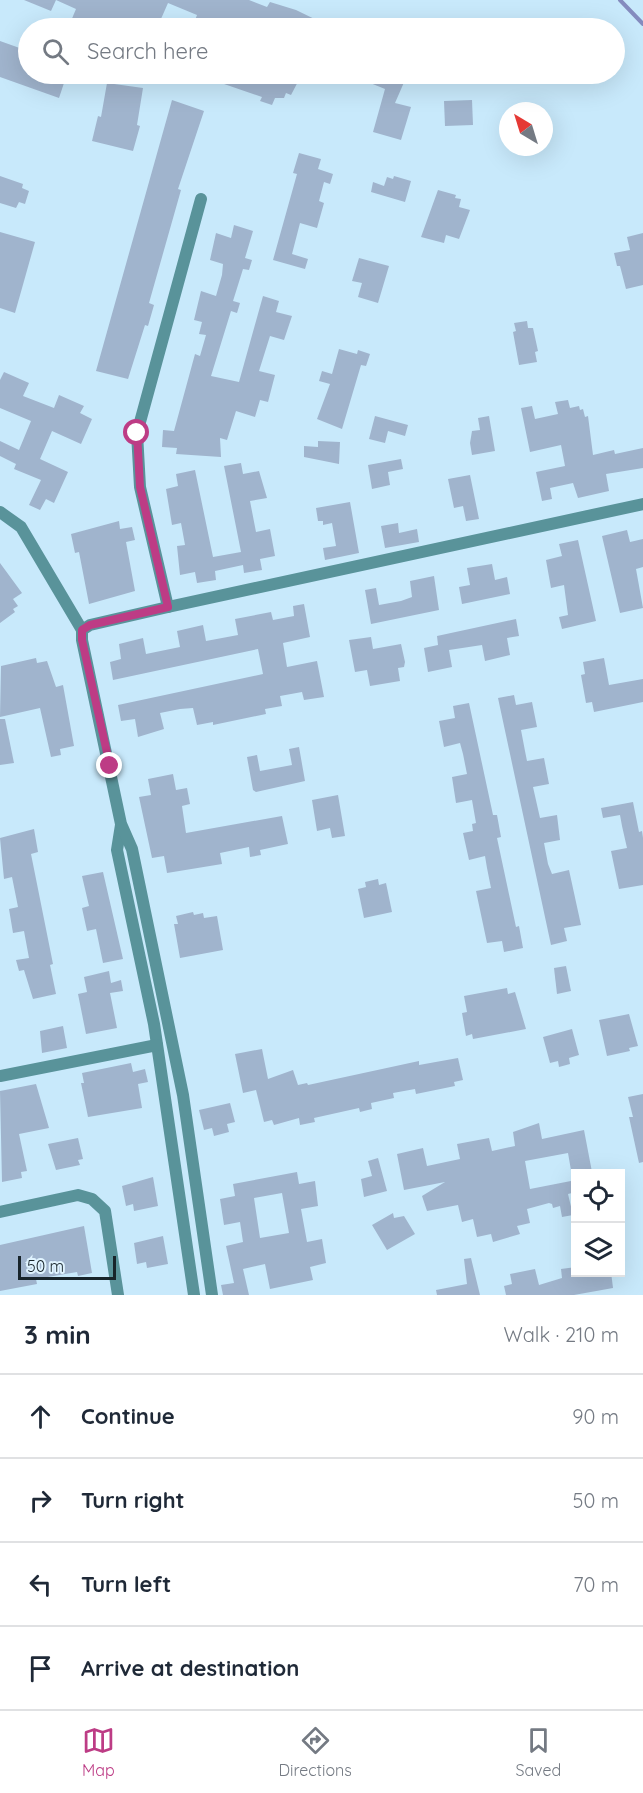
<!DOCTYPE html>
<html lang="en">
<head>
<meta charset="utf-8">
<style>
	body { margin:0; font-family:Quicksand,sans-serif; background:#f2f2f3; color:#1f2937 }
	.controls { position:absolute; right:18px; bottom:18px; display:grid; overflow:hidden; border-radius:0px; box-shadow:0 6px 24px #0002 }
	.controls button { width:54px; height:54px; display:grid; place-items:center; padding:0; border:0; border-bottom:2px solid #e0e1e3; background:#fff; color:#1f2937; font:30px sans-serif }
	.compass { position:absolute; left:499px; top:102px; width:54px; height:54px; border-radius:50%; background:#fff; box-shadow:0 6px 24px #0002; rotate:322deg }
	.scale { position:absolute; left:18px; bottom:15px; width:98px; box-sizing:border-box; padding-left:6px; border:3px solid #18242a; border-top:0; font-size:16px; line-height:21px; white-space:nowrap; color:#18242a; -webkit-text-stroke:4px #e0f4ff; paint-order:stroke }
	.stop { position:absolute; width:18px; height:18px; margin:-14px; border:4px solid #bd3c85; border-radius:50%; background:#fff }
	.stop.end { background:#bd3c85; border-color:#fff; box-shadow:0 2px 6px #0008 }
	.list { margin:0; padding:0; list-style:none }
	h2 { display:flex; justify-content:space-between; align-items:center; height:78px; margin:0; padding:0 24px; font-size:26px }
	h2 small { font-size:20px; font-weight:400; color:#747a83 }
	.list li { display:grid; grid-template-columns:39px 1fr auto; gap:18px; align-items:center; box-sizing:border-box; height:84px; padding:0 24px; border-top:2px solid #e0e1e3 }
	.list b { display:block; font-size:22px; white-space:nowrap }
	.list em { font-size:20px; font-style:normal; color:#747a83 }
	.icon { flex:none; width:33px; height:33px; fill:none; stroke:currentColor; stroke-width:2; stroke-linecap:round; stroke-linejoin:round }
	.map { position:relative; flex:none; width:643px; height:1295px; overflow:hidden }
	.search { position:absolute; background:#fff; box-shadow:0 6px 24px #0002; left:18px; right:18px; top:18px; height:66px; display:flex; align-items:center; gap:15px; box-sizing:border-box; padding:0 21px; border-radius:33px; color:#747a83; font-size:22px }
	.sheet { height:414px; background:#fff }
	nav { display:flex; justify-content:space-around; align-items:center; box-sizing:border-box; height:84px; border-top:2px solid #e0e1e3; background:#fff; font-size:16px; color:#747a83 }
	nav a { display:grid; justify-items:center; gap:3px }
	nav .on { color:#bd3c85 }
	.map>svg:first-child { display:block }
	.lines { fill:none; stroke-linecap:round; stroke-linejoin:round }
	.stream { stroke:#848bbe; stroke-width:4 }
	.building { fill:#a0b4cd; fill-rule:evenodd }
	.street { stroke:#59939a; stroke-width:12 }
	.route { stroke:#bd3c85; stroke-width:8 }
</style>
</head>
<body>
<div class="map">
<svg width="643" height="1295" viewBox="0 0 643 1295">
	<rect width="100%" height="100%" fill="#c8e9fb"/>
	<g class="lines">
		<!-- stream -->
		<polyline class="stream" points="620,0 643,24"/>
	</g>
	<!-- building -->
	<g class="building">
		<polygon points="24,0 249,0 267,7 270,2 296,10 333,28 192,28 197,15 168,3 157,28 68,28 76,9 56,0 51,11"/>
		<polygon points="0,41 28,51 28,74 67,74 59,98 0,77"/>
		<polygon points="195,74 302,74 291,95 286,93 284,98 275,98 272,105 260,101 262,97"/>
		<polygon points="348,74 391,74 405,80 395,103 411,107 401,140 373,132 385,89"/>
		<polygon points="107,83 143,88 137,125 140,126 133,151 92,141 98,116 101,117"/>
		<polygon points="172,100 204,111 178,189 181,190 149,303 154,305 148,326 145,325 128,379 96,371"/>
		<polygon points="472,100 473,125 445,126 444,101"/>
		<polygon points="299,153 321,159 318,169 333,174 330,184 324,182 319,201 324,203 317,228 300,223 292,254 308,259 305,269 273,260 297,174 293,173"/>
		<polygon points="0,176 23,184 22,188 29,191 25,204 19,202 16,208 0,203"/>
		<polygon points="394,176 411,181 405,202 371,192 373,182 384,186 387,177 393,179"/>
		<polygon points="438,190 456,195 455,198 461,199 459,207 470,210 459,239 446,235 444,243 421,237"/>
		<polygon points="234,225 253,231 245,258 252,260 249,270 243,269 233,301 240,303 237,313 231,311 211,376 239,382 263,296 279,301 276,312 292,316 284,340 270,336 259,371 275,375 268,402 260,400 255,417 236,411 227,440 220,438 221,457 176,454 177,448 162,447 163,430 174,431 195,354 200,356 206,335 199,334 202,322 194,320 201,291 216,296 222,275 223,264 210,260 216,233 231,238"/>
		<polygon points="0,232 35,242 15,313 0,308"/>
		<polygon points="643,233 643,285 626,289 620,266 617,266 614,253 630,250 627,237"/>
		<polygon points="359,258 389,266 378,303 358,297 362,283 352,281"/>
		<polygon points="527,321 528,328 533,328 538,351 535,352 537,362 519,365 513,332 516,331 514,323"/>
		<polygon points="339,349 357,354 358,350 370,354 366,366 361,365 342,429 317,419 330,384 319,381 322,371 332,374"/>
		<polygon points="4,372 29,383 23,396 54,408 59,395 84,406 80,413 92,419 81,444 52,431 40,459 68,472 54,503 46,499 40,510 29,505 41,480 14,469 16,464 0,456 0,441 19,450 31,421 0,408 0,380"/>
		<polygon points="568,400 570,408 579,406 580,410 583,409 585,417 588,416 593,455 614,450 615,454 643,448 643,468 606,474 609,491 578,498 573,483 550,488 552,499 542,501 536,472 565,466 561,445 530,452 521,408 532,406 535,419 558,414 555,402"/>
		<polygon points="375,416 408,425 405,436 388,431 385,443 369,439"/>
		<polygon points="489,416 495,451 472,455 470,443 472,431 480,430 478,418"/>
		<polygon points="318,441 340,442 339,464 304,457 304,446 318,447"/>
		<polygon points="401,459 403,469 388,472 390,485 372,489 368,465"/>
		<polygon points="241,463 243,474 259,471 267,498 250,501 256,532 270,529 275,556 260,559 262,570 244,573 243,565 215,571 216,580 197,583 195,572 180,575 177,546 185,545 181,523 172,525 166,489 178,486 176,474 195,470 213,557 241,552 224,466"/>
		<polygon points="470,475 479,519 466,521 463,506 454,508 448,479"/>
		<polygon points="350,502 359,553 325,560 323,548 336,546 332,523 323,525 323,521 318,521 316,508"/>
		<polygon points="119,521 120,529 132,527 135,540 126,542 135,591 89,604 79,552 75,553 71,534"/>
		<polygon points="398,523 399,533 417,529 419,542 385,548 381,526"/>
		<polygon points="627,530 630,542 643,539 643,567 636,569 643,608 620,613 602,536"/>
		<polygon points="578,540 596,621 562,629 559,617 568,615 564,585 551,588 546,560 562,556 559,544"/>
		<polygon points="0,563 22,593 13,599 18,606 13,609 15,612 0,623"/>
		<polygon points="492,564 495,580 507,577 510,594 462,604 459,587 470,585 467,568"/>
		<polygon points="434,576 439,610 371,624 365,590 376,588 379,605 401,601 412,597 410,581"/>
		<polygon points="304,604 310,637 283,643 287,667 317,661 324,697 304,700 302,692 280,696 282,706 265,709 266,714 213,725 213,722 197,725 193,708 180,709 160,713 164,729 138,737 135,719 121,721 118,705 263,674 258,649 113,680 110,662 121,659 119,644 143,638 146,654 180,647 177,631 203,625 206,641 238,635 235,619 271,612 273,620 294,616 293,606"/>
		<polygon points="516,619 519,636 507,638 510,655 485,661 482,645 449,650 452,667 428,672 424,648 438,645 437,636"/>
		<polygon points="371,637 373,649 401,644 405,662 404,667 398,668 400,681 370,686 367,670 355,672 349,640"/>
		<polygon points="36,658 37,663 47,661 56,687 63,685 74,746 60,749 61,755 51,757 40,708 0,717 1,666"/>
		<polygon points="604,658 609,685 643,679 643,702 594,712 592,702 586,703 581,675 585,674 583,662"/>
		<polygon points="514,695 516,705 532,702 537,727 521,730 525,751 527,761 544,758 549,784 533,787 540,818 557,815 560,840 544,843 548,864 552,874 569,870 581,925 564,928 567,941 551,945 498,698"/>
		<polygon points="469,703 493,815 497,815 501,837 497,838 516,927 519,926 523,948 504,952 502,941 487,943 476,891 491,888 487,868 485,856 469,860 463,833 473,831 472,824 476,823 472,800 456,803 452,777 467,774 463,754 460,743 444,747 439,721 455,718 453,706"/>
		<polygon points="0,719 5,719 14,763 0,765"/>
		<polygon points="299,747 305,781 256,792 253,790 247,757 257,755 260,771 292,765 289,749"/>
		<polygon points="173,774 176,790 187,788 190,804 182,806 186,833 282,816 288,844 260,850 261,855 250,857 249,847 220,853 222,864 167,873 164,856 152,858 139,797 151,795 148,779"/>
		<polygon points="338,795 345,836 332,838 330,828 317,831 312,800"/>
		<polygon points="633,802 639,832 642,831 643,838 643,885 619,889 611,851 627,848 622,826 620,815 603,818 601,808"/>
		<polygon points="34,829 38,852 31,854 53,964 50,965 56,994 33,999 24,970 19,971 16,960 29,958 24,931 13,933 9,909 18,907 12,877 4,879 0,838"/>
		<polygon points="103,872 123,959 103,963 96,929 87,931 82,908 89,906 82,876"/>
		<polygon points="378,879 379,885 386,883 392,912 364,918 358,889 366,887 365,882"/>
		<polygon points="193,912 194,915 203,913 204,918 217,916 223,950 180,958 174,924 178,924 176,916"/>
		<polygon points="566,966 571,991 557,994 554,968"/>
		<polygon points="109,971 111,983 121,980 123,991 110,993 117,1028 86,1034 78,994 87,992 84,977"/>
		<polygon points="507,988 508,994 515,992 526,1029 473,1039 472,1034 466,1036 462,1013 467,1012 464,996"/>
		<polygon points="629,1014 638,1046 629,1048 630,1051 607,1056 599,1020"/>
		<polygon points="63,1026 67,1048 42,1053 40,1031"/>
		<polygon points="572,1029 579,1055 569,1058 570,1064 559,1067 558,1061 550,1063 543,1037"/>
		<polygon points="262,1049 268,1079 293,1070 298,1085 307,1083 308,1085 419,1061 419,1065 458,1058 463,1080 454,1082 455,1086 416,1094 415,1089 393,1093 394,1098 371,1103 372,1109 360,1112 359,1108 314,1118 315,1122 300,1125 299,1118 274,1125 272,1120 264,1122 256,1090 243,1093 235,1054"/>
		<polygon points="131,1063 133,1072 145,1069 148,1082 138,1084 142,1108 88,1117 81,1083 84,1083 82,1073"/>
		<polygon points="36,1084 49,1128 19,1134 27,1171 21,1172 22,1178 2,1182 0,1091"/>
		<polygon points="643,1094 643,1162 639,1163 629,1117 633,1117 628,1097"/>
		<polygon points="230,1103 235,1122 227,1124 229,1132 214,1136 212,1128 204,1130 199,1110"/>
		<polygon points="539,1123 542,1139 584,1130 592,1172 572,1176 568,1153 525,1161 530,1189 576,1180 576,1192 568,1194 573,1215 562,1217 560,1206 553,1208 552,1204 549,1203 527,1209 530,1223 517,1226 520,1234 493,1242 491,1234 477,1237 473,1219 462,1222 458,1205 427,1211 422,1196 445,1182 404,1190 397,1154 423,1148 427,1166 460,1159 457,1144 489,1138 492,1151 515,1146 513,1132"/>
		<polygon points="78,1138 83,1159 78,1160 80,1165 56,1170 48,1144"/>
		<polygon points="378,1158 387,1191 364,1197 361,1179 372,1176 368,1161"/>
		<path d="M297,1172L299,1184L315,1181L318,1206L301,1209L307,1242L322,1239L326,1263L310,1267L313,1280L270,1289L265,1264L243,1269L249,1295H223L221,1285L234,1283L226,1246L243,1242L240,1222L224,1225L220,1199L235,1196L233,1184ZM282,1193L289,1233L260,1238L254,1198Z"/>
		<polygon points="153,1177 158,1206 134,1211 133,1204 126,1206 122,1186"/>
		<polygon points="393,1213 394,1218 404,1216 415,1234 387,1250 372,1225"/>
		<polygon points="84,1226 92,1273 78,1276 77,1272 36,1279 37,1284 0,1291 0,1245"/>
		<polygon points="163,1236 168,1264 147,1268 146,1262 137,1264 134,1243"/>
		<polygon points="471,1258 480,1295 437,1295 436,1290 467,1284 464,1259"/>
		<polygon points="576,1267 576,1272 611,1272 613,1288 574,1295 506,1295 504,1286 512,1284 510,1274 535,1269 539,1285 562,1278 561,1269"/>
	</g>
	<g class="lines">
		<!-- street -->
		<g class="street">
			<polyline points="0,512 21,527 82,630"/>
			<polyline points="168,607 140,487 137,433 201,199"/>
			<polyline points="121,825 117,850 154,1024 194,1295"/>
			<polyline points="0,1076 157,1045"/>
			<polyline points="0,1212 78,1195 92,1199 105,1211 118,1295"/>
			<polyline points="212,1295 183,1095 132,849 121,824 82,640 82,630 90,625 168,607 643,504"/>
		</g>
	</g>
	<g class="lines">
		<!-- route -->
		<polyline class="route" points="110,766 82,640 82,630 90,625 168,607 140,487 137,433"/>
	</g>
</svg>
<div class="controls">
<button><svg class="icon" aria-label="locate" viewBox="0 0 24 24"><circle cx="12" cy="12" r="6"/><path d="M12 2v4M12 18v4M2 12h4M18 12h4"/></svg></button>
<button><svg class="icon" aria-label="layers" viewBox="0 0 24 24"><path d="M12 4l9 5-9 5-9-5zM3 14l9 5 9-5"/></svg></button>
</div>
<svg class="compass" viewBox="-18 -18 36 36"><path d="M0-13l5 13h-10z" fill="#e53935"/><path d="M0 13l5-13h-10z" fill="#747a83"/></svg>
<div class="scale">50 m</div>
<div class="stop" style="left:137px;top:433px"></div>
<div class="stop end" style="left:110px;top:766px"></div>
<div class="search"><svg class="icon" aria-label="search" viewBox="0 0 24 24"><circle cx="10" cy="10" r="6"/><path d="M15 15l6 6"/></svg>Search here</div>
</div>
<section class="sheet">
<h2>3 min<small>Walk · 210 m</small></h2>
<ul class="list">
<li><svg class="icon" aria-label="ahead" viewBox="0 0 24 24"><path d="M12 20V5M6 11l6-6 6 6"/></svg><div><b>Continue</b></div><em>90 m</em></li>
<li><svg class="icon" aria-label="right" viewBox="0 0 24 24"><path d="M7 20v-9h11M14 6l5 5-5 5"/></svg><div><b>Turn right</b></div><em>50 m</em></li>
<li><svg class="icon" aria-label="left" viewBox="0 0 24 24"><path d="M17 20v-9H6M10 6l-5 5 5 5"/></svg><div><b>Turn left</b></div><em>70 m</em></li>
<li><svg class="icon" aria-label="arrive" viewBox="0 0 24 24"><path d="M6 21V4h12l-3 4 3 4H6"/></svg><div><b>Arrive at destination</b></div></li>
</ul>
</section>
<nav>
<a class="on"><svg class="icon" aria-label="map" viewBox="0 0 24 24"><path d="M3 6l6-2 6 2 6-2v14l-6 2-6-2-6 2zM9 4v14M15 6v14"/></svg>Map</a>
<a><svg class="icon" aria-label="directions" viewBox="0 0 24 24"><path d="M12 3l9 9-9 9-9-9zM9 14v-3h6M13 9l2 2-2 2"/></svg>Directions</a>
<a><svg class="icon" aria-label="saved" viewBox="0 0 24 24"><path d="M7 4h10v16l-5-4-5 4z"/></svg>Saved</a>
</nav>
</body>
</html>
